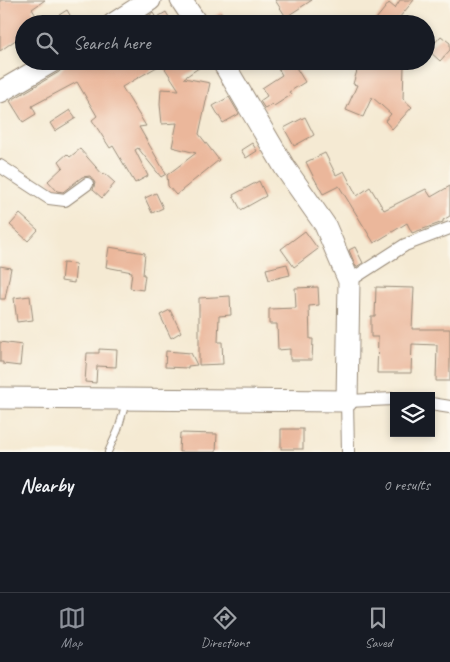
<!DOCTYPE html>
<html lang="en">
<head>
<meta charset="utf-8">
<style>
	body { margin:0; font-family:Caveat,sans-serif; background:#242831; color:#f1f3f6 }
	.controls { position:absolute; right:15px; bottom:15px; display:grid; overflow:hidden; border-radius:0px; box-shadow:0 2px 8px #0003 }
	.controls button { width:45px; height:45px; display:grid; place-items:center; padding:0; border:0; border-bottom:1px solid #363941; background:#171b24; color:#f1f3f6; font:25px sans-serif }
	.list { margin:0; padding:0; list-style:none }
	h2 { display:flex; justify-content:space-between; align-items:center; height:65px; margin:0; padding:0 20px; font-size:21px }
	h2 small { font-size:16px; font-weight:400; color:#9ea1a6 }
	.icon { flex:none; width:28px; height:28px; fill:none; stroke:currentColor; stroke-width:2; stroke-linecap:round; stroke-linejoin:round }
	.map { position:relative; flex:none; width:450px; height:452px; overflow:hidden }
	.search { position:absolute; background:#171b24; box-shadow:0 2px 8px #0003; left:15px; right:15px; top:15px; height:55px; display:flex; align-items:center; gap:12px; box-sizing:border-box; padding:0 18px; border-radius:28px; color:#9ea1a6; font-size:19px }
	.sheet { height:140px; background:#171b24 }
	nav { display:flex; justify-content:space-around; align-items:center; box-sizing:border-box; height:70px; border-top:1px solid #363941; background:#171b24; font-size:14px; color:#9ea1a6 }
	nav a { display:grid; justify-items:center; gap:2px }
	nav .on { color:#8c9099 }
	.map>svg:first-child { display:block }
	.building { fill:#ebb79b }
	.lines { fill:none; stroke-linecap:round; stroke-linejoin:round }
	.service-casing { stroke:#988a78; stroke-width:8 }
	.minor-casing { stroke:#988a78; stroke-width:14 }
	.primary-casing { stroke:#988a78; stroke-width:23 }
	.service { stroke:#fff; stroke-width:6 }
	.minor { stroke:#fff; stroke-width:12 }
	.primary { stroke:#fff; stroke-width:21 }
</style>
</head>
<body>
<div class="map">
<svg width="450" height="452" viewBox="0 0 450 452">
	<rect width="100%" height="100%" fill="#fbf7ec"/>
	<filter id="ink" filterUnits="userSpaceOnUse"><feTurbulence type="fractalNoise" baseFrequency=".02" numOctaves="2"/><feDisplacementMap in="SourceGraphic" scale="10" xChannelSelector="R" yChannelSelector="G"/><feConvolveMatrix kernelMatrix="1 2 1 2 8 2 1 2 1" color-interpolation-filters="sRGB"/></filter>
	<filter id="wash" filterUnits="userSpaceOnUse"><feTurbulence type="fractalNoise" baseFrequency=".0096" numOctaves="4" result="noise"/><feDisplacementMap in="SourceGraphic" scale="20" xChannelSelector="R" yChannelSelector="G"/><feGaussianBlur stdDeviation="1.12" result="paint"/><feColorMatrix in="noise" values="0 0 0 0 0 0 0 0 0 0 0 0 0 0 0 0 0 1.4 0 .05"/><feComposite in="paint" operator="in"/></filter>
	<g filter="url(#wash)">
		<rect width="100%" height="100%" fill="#f5ead3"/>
		<g id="blocks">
			<!-- building -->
			<g class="building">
				<polygon points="0,0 45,0 32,9 41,24 24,24 24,34 0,51"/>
				<polygon points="275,0 312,0 286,17"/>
				<polygon points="400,0 414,0 394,24 372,24 389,3 395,8"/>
				<polygon points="67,10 75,24 45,24"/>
				<polygon points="166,12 173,24 140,24 139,22 153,13 156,18"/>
				<polygon points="221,12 229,24 209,24 208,20"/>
				<polygon points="441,36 450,43 450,50 440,61 428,50"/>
				<polygon points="72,61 209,61 184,78 210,83 199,134 219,160 176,195 168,186 167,175 196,153 172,147 177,123 162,124 160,104 161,89 179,90 162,64 122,87 146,126 139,127 166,174 161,177 138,148 135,150 148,176 135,183 113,146 110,148 92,120 97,116 77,82 32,106 36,114 23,122 10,101 59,72 64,66"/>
				<polygon points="274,61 292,61 305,82 289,92 291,95 274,106 272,104 265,109 260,101 267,96 262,88 282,75"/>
				<polygon points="360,61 398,61 397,66 404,66 403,99 412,107 392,129 385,121 391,114 372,97 363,117 346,110 357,85 353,84"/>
				<polygon points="229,97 239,114 223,123 213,106"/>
				<polygon points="70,110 76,118 55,131 50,123"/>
				<polygon points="305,117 314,135 294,146 284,128"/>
				<polygon points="252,143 257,151 246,158 241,150"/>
				<polygon points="80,149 103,175 104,173 115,183 102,198 93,190 95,183 90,176 82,177 63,192 57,191 48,181 63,167 59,161 67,154 70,157"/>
				<polygon points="325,153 336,175 344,171 357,196 370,187 384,210 426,189 431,197 450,186 450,216 443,220 443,222 412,233 407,223 374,243 339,186 323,194 313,176 306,162"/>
				<polygon points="259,181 266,196 241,210 233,195"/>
				<polygon points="156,193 163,208 152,213 145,198"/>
				<polygon points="20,214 38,230 28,241 10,225"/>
				<polygon points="305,231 318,249 294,267 281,249"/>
				<polygon points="109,247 145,253 143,275 145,275 143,290 130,288 132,272 106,267"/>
				<polygon points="355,247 363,263 356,267 349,250"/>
				<polygon points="63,263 76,264 74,283 61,281"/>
				<polygon points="287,264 290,275 269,280 266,269"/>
				<polygon points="0,266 11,268 5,299 0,299"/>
				<polygon points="318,287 319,305 309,306 310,339 313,339 312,360 290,360 290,349 278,350 277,324 269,324 269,309 296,308 295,288"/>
				<polygon points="376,287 414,288 412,329 450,329 450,381 436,381 437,345 412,344 411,373 377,373 378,337 371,337 371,316 375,316"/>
				<polygon points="30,296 33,320 17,322 14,298"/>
				<polygon points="230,296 231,315 219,316 218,342 222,342 223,364 199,365 199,298"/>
				<polygon points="170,310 181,332 171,338 160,315"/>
				<polygon points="0,342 22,345 20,366 3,364 3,362 0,362"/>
				<polygon points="99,349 117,350 116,367 97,366 96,383 85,382 87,353 99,353"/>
				<polygon points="166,351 191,353 197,365 188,366 188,368 165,367"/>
				<rect x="281" y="429" width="22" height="20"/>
				<polygon points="180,433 217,434 216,452 179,452"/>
			</g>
		</g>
	</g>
	<g filter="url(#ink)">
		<use href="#blocks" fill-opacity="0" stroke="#988a78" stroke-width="1"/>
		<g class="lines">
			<defs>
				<polyline id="service" points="108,452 118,430 126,402"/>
				<g id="minor">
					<polyline points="0,166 49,198 65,200 87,184"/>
					<polyline points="349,281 405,245 450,228"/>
					<polyline points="431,404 450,407"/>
					<polyline points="348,452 347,401 394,399"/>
				</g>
				<g id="primary">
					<polyline points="181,0 197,24"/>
					<polyline points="113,24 150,0"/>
					<polyline points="0,92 53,61"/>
					<polyline points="0,398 347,401 349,281 325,225 285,168 222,61"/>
				</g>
			</defs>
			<!-- service casing -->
			<use href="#service" class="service-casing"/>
			<!-- minor casing -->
			<use href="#minor" class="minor-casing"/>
			<!-- primary casing -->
			<use href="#primary" class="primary-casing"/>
			<!-- service -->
			<use href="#service" class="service"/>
			<!-- minor -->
			<use href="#minor" class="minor"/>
			<!-- primary -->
			<use href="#primary" class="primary"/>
		</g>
	</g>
</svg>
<div class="controls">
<button><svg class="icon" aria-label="layers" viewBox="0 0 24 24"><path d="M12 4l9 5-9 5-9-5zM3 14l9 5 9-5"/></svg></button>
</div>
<div class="search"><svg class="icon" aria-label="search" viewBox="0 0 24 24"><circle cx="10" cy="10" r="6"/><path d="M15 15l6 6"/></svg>Search here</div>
</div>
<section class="sheet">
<h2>Nearby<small>0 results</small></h2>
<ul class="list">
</ul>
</section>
<nav>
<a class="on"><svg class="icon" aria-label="map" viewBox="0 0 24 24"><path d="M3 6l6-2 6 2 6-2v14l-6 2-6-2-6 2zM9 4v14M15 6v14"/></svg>Map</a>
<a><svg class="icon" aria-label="directions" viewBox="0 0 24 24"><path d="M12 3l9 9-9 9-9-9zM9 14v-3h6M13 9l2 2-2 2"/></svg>Directions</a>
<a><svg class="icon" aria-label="saved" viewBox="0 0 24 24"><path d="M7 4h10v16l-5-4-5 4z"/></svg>Saved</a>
</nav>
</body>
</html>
